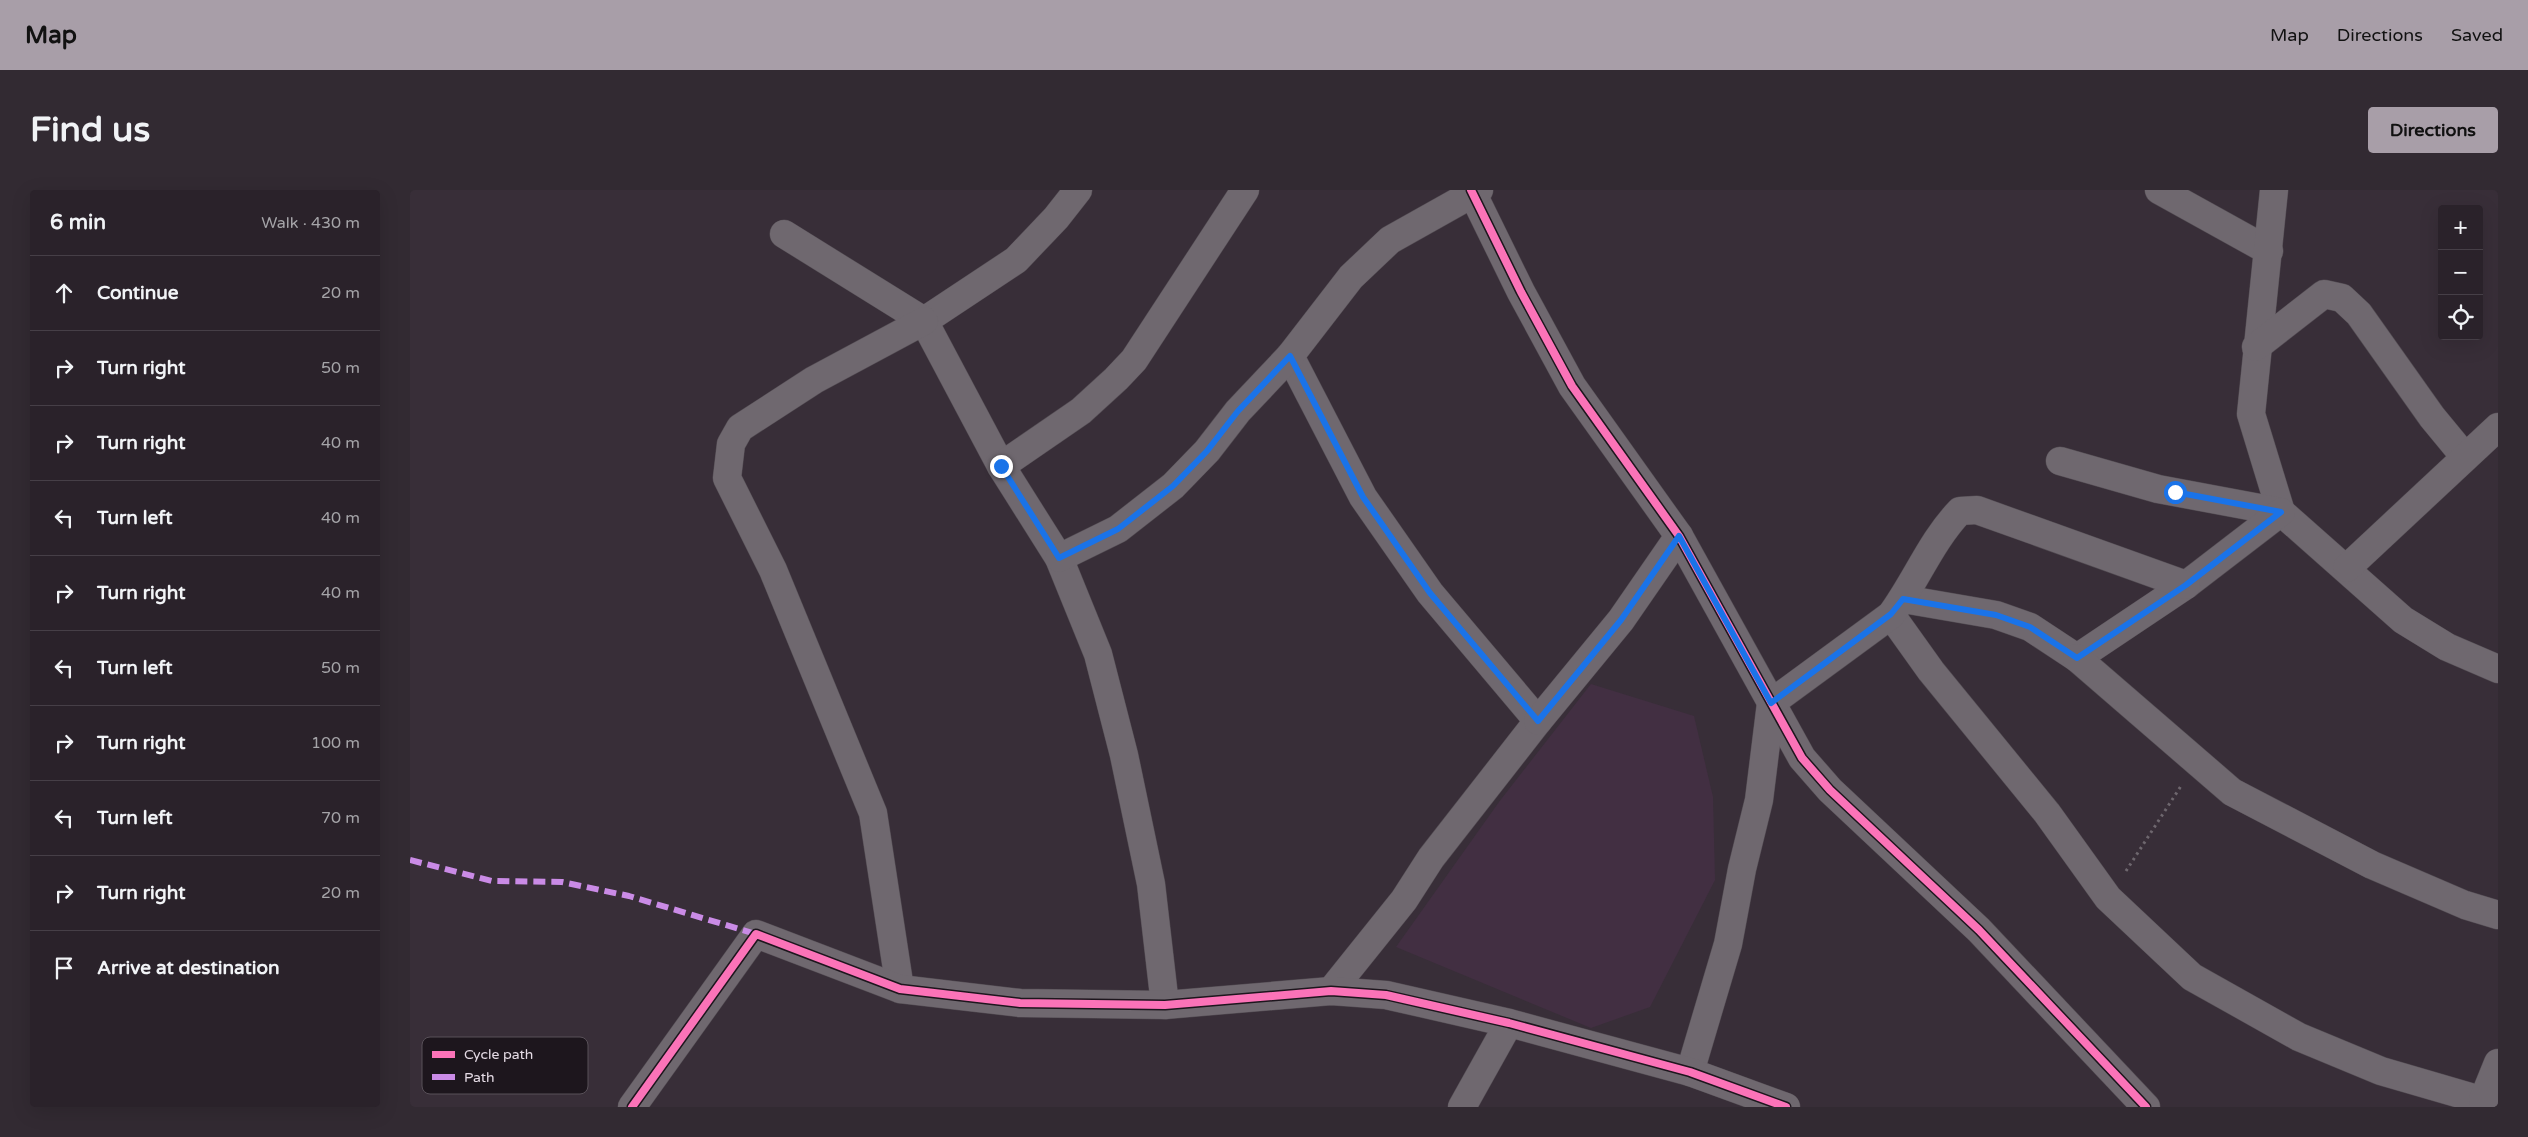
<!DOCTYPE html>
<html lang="en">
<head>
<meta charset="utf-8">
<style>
	body { margin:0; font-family:"Varela Round",sans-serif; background:#322a32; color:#f1f3f6 }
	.controls { position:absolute; right:15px; top:15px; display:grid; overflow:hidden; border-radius:5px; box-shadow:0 5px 20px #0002 }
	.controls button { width:45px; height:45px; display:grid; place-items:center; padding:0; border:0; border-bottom:1px solid #463f47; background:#2a222a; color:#f1f3f6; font:25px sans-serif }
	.stop { position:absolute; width:15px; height:15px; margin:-11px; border:4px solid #1a73e8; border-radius:50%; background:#fff }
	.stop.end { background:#1a73e8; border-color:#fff; box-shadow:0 1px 5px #0008 }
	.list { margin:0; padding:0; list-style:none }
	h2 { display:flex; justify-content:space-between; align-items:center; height:65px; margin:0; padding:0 20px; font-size:21px }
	h2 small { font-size:16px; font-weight:400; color:#a5a4a8 }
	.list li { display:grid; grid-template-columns:32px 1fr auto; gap:15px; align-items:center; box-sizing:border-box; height:75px; padding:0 20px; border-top:1px solid #463f47 }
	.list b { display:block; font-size:19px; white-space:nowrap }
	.list em { font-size:16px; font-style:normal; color:#a5a4a8 }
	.icon { flex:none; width:28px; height:28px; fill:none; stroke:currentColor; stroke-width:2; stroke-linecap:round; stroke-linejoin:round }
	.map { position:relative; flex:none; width:2088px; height:917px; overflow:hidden; border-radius:5px }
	header { display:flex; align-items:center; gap:30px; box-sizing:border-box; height:70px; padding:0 25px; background:#a89ea8; color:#111 }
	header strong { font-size:24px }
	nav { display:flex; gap:28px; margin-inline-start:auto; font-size:18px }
	.intro { display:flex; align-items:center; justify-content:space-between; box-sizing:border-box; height:120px; padding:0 30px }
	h1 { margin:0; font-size:35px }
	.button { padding:12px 22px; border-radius:5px; background:#a89ea8; color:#111; font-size:18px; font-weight:700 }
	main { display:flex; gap:30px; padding:0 30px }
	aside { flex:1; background:#2a222a; border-radius:5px; box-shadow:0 5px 20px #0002 }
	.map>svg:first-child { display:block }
	.built { fill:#422f42 }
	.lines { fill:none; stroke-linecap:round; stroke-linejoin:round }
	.minor-casing { stroke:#524b52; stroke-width:29 }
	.path { stroke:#6e676e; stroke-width:3; stroke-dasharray:2.5 4; stroke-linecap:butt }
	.minor { stroke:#6f686f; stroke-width:28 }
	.quiet { stroke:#ca8be6; stroke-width:6; stroke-dasharray:12 6; stroke-linecap:butt }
	.cycleway-casing { stroke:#1d161d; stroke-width:11 }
	.cycleway { stroke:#fb73b8; stroke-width:8 }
	.route { stroke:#1a73e8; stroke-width:6 }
	.key { fill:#1d161d; stroke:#595159; stroke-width:1 }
	.key-label { font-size:14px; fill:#e5dbe5 }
</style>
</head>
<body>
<header>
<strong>Map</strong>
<nav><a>Map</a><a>Directions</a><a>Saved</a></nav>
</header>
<div class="intro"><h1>Find us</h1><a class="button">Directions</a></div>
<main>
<aside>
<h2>6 min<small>Walk · 430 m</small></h2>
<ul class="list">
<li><svg class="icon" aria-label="ahead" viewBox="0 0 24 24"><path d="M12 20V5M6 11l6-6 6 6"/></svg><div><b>Continue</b></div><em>20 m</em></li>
<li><svg class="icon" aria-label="right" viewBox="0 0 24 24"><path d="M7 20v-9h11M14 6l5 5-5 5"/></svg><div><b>Turn right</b></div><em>50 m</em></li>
<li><svg class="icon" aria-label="right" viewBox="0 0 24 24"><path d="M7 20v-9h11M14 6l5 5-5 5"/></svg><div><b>Turn right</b></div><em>40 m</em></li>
<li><svg class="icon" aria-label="left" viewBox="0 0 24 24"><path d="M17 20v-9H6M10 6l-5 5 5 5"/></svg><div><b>Turn left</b></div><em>40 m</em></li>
<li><svg class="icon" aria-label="right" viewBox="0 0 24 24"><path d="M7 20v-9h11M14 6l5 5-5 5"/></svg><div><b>Turn right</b></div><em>40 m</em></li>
<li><svg class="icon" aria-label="left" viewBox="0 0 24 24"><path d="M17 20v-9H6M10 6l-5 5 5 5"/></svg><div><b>Turn left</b></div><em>50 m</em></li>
<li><svg class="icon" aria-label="right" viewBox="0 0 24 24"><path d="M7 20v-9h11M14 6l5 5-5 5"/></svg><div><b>Turn right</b></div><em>100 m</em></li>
<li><svg class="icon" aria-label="left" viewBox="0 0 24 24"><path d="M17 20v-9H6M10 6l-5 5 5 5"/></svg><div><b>Turn left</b></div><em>70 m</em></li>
<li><svg class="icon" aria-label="right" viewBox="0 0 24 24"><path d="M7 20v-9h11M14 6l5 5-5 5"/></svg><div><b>Turn right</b></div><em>20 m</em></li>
<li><svg class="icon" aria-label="arrive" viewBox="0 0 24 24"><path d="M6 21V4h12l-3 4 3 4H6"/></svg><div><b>Arrive at destination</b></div></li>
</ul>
</aside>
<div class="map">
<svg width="2088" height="917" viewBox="0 0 2088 917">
	<rect width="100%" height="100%" fill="#382e38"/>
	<!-- built -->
	<polygon class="built" points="1181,494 1284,526 1303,607 1305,690 1240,817 1181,838 986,757 1089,612"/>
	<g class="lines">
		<defs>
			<g id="minor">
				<polyline points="668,0 646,28 606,70 514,131 591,276 649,368 688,464 714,565 741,694 755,815"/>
				<polyline points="1061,0 1111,102 1162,196 1269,346 1392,568 1420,600 1569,740 1736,917"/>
				<polyline points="1749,0 1859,61"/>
				<polyline points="1864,0 1841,224 1871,322"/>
				<polyline points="374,44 514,131"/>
				<polyline points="1846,157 1914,104 1932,108 1949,124 2022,227 2055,267"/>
				<polyline points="880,166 953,307 1020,403 1128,531 1021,668 994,710 921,801"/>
				<polyline points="1650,271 1748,299 1871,322 1993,430 2037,457 2088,479"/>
				<polyline points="591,276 671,221 706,189 724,170 835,0"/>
				<polyline points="649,368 708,339 763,296 797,261 828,221 880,166 941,87 980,50 1069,0"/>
				<polyline points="1937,378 2088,237"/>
				<polyline points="1493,409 1586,425 1620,437 1667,468 1776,395 1871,322"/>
				<polyline points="1481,425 1521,481 1637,623 1698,708 1782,787 1889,847 1971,881 2088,915"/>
				<polyline points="1667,468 1822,602 1962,675 2055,715 2088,725"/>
				<polyline points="1128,531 1211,430 1269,346"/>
				<polyline points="490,799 463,623 363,380 317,288 321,254 330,238 404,190 514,131"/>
				<path d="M1280,882L1318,754L1332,679L1349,610L1361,513L1481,425C1506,391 1521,351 1550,321L1567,320L1776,395"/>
				<polyline points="2073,910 2088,873"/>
				<polyline points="222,917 346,744 490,799 610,813 755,815 921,801 976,805 1099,833 1280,882 1376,917"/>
				<polyline points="1052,917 1099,833"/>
			</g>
		</defs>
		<!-- minor casing -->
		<use href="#minor" class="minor-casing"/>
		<!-- path -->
		<polyline class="path" points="1716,681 1771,596"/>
		<!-- minor -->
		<use href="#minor" class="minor"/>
		<!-- quiet -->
		<polyline class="quiet" points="0,670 82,691 152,692 219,706 346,744"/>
		<defs>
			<g id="cycleway">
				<polyline points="1061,0 1111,102 1162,196 1269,346 1392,568 1420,600 1569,740 1736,917"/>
				<polyline points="222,917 346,744 490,799 610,813 755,815 921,801 976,805 1099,833 1280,882 1376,917"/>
			</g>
		</defs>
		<!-- cycleway casing -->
		<use href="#cycleway" class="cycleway-casing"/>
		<!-- cycleway -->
		<use href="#cycleway" class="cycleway"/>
	</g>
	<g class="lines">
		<!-- route -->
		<polyline class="route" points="591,276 649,368 708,339 763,296 797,261 828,221 880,166 953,307 1020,403 1128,531 1211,430 1269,346 1361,513 1481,424 1493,409 1586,425 1620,437 1667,468 1776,395 1871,322 1765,302"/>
	</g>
	<!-- legend -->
	<rect x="12" y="847" width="166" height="57" rx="8" class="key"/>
	<rect x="22" y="861" width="23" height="7" fill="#fb73b8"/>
	<rect x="22" y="884" width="23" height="6" fill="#ca8be6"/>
	<g class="key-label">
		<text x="54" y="869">Cycle path</text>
		<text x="54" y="892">Path</text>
	</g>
</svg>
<div class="controls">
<button>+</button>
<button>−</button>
<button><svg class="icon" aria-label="locate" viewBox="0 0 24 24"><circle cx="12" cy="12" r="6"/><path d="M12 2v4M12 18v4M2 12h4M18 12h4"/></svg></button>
</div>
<div class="stop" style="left:1765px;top:302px"></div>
<div class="stop end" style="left:591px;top:276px"></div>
</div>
</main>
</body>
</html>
